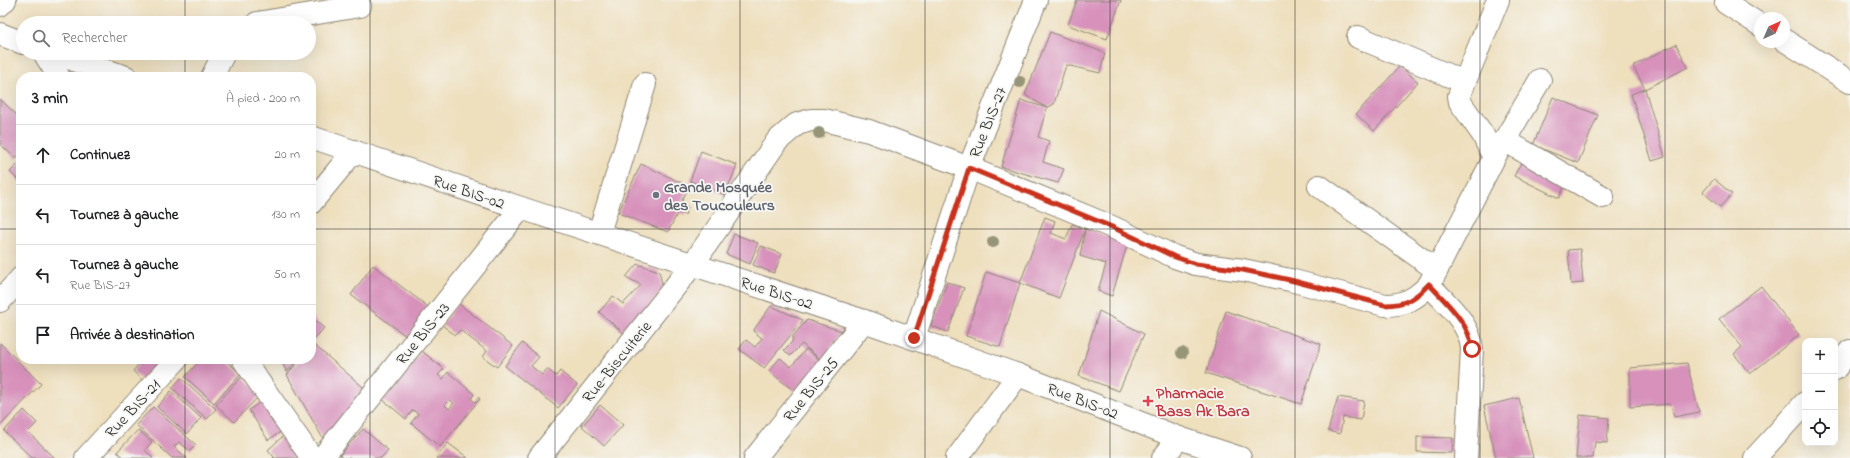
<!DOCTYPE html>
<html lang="fr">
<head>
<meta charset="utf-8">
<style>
	body { margin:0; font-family:"Indie Flower",sans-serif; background:#f6f6f6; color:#202124 }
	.controls { position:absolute; right:12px; bottom:12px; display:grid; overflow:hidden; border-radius:8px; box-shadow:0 4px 16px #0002 }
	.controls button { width:36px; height:36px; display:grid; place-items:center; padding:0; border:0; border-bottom:1px solid #e0e0e0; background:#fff; color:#202124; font:20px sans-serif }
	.compass { position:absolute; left:1754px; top:12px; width:36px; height:36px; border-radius:50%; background:#fff; box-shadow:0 4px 16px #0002; rotate:44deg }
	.stop { position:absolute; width:12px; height:12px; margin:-9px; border:3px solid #c8321e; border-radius:50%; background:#fff }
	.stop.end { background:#c8321e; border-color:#fff; box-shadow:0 1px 4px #0008 }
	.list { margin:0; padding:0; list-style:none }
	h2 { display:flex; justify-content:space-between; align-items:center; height:52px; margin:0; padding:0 16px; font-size:17px }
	h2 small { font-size:13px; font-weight:400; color:#757577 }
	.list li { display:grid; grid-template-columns:26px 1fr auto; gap:12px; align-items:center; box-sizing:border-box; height:60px; padding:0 16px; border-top:1px solid #e0e0e0 }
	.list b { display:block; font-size:15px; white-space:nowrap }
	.list p { margin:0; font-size:13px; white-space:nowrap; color:#757577 }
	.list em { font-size:13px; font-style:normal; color:#757577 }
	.icon { flex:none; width:22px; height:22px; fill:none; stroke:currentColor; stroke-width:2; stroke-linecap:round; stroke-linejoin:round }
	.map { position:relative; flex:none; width:1850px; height:458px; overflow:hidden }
	.search { position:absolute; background:#fff; box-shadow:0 4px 16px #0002; left:16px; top:16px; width:300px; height:44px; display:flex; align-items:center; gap:10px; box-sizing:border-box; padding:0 14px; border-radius:22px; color:#757577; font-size:15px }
	.panel { position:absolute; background:#fff; box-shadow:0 4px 16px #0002; left:16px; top:72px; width:300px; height:292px; border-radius:16px }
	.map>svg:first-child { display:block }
	.building { fill:#d791bb; fill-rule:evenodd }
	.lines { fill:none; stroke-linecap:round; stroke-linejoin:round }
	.minor-casing { stroke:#8c8574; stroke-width:24 }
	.minor { stroke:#fff; stroke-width:22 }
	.tree { fill:#979578 }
	.route { stroke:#c8321e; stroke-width:5 }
	.grid { fill:none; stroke:#2b2b2b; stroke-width:1; stroke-opacity:0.55 }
	.worship-dot { fill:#6b7280; stroke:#f6f6f2; stroke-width:1.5 }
	.health-dot { fill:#e0444e; stroke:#f6f6f2; stroke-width:1.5 }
	.labels { text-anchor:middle; stroke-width:3.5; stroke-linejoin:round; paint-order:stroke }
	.street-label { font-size:16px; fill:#2b2b2b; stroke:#f6f6f2 }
	.worship-label { font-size:16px; font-weight:bold; fill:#5b616d; stroke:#f6f6f2; text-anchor:start }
	.health-label { font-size:16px; font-weight:bold; fill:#be3a42; stroke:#f6f6f2; text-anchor:start }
</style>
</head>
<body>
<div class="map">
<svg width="1850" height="458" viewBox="0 0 1850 458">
	<rect width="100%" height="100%" fill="#f6f6f2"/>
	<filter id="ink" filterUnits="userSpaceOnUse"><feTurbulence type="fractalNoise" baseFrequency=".025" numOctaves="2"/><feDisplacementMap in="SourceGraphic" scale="8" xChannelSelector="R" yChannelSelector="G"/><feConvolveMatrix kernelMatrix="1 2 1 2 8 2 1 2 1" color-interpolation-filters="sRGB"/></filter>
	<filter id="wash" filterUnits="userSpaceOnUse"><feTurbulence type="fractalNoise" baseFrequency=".012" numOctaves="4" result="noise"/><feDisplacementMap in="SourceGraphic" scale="16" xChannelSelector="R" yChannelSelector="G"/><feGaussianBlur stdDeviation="0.9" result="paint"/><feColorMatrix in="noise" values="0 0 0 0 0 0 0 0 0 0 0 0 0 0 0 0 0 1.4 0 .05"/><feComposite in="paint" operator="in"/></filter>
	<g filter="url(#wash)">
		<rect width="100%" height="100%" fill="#eedfbd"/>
		<g id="blocks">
			<!-- building -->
			<g class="building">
				<polygon points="1077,0 1121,0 1107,39 1068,25"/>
				<polygon points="1050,32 1105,53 1100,73 1066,65 1054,104 1047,108 1038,137 1049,141 1043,162 1064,169 1058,183 1001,167 1021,100 1047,108 1025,95"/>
				<polygon points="1676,44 1688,67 1645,89 1633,66"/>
				<polygon points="1400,66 1418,82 1374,131 1356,114"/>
				<polygon points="1645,89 1665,157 1652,161 1631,94"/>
				<polygon points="1553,97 1598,115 1578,163 1533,145"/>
				<polygon points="0,99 21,119 21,151 16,159 0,144"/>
				<polygon points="701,151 737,165 725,195 690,181"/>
				<polygon points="21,161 21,183 10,172"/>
				<polygon points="1521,163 1565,185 1559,198 1514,176"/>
				<polygon points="641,164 689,186 681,203 688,207 685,215 678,212 668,232 618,213"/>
				<polygon points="1714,179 1732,194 1720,207 1703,192"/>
				<polygon points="1045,217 1055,221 1051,233 1066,239 1072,224 1085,229 1059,298 1020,283"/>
				<polygon points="1085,229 1128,242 1112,296 1098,291 1106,264 1080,256"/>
				<polygon points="734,234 758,243 750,264 726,254"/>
				<polygon points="761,246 782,254 774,273 753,265"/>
				<polygon points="1580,249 1583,283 1571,284 1568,250"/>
				<polygon points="637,264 659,271 663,288 627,336 599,312 613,296 623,304 641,285 626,277"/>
				<polygon points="373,265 431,309 410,339 351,295"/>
				<polygon points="986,272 1020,283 1000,347 966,336"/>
				<polygon points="947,282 964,288 948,332 931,326"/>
				<polygon points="1761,286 1799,335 1750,374 1734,354 1742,347 1719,319"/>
				<polygon points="458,303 513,346 497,367 483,357 487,351 460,330 455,335 442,325"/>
				<polygon points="771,306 803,320 764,368 739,349 746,340 755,347 762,338 753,331"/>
				<polygon points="1099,311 1144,334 1119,391 1079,376"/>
				<polygon points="1226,311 1321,344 1301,404 1206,373"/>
				<polygon points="311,317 324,328 311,343"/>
				<polygon points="807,320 842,331 822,361 802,344 790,356 784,350 792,342 793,336"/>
				<polygon points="0,343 41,384 0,426"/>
				<polygon points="522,343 539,357 531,366 542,375 547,369 556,376 560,371 577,385 558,408 505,366"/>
				<polygon points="313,344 370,393 326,444 287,375 300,359 311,359 311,347"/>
				<polygon points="806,349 824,363 798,394 769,371 780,358 791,367"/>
				<path d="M422,351L444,369L438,375L443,379L448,372L474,394L471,399L475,402L478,397L480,399L440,447L411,423L418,414L413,410L406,419L382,399ZM450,400L454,403L449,409L445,405Z"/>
				<polygon points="133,359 165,359 144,382 133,371 139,364"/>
				<polygon points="201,359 224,359 241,374 214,403 185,377"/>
				<polygon points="280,359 298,359 287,372"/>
				<polygon points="1687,363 1699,412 1674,417 1671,404 1630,407 1630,368"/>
				<polygon points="242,376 261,394 234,422 216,405"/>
				<polygon points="181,378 216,409 207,419 172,388"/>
				<polygon points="171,391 201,418 187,434 157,407"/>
				<polygon points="1338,397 1364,401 1361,420 1343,417 1340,434 1328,431"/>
				<polygon points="1519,398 1533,458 1496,458 1484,406"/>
				<polygon points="262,401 282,431 268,440 249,410"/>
				<polygon points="600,405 623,425 604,446 582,426"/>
				<polygon points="153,407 196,445 190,451 179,442 174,447 187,458 172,458 136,425"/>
				<polygon points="24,410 37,423 28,432 55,458 32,458 4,431"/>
				<polygon points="1580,415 1609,418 1607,443 1595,442 1593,458 1576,458"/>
				<polygon points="363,429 388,450 381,458 342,458 340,455"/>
				<polygon points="138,430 152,442 145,450 153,458 124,458 117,452"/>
				<polygon points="284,435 302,458 273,458 274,457 268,450"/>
				<polygon points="1417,437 1453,438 1452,453 1417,452"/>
				<polygon points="448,443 468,458 436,458"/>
			</g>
		</g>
	</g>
	<g filter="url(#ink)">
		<use href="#blocks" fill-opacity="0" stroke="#8c8574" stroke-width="1"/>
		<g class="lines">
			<defs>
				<g id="minor">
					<polyline points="1726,3 1760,25"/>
					<polyline points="0,5 5,0"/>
					<polyline points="257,23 360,6"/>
					<polyline points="0,34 23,43"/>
					<polyline points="1358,37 1464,82"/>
					<polyline points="1784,40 1850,82"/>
					<polyline points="44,53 59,77"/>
					<polyline points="53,53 126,77"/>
					<polyline points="212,77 224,53"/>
					<polyline points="311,137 521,208 864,321 1018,375 1179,438 1240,458"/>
					<polyline points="1504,140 1603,197"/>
					<polyline points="1497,153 1540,80"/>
					<polyline points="1319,186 1437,270"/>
					<polyline points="311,203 354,151"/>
					<polyline points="599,233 645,84"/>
					<polyline points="0,301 21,278"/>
					<polyline points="914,338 969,168 1036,0"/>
					<polyline points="243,359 312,458"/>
					<polyline points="1835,369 1850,351"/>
					<polyline points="86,458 177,359"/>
					<polyline points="322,458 521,208"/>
					<path d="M539,458L693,264L777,141L797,124L811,120H824L869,131L969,168L1112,227L1175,257L1196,264L1243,270L1290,280L1385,305C1405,305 1415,299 1429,285"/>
					<polyline points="755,458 864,321"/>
					<polyline points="957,458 1018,375"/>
					<polyline points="1163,458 1179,438"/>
					<path d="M1466,458L1472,349C1470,323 1446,303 1429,285L1494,158L1483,135L1460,102L1459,96L1498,0"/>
					<polyline points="1755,458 1805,403"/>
				</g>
			</defs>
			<!-- minor casing -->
			<use href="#minor" class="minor-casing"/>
			<!-- minor -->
			<use href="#minor" class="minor"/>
		</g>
		<!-- trees -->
		<g class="tree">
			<circle cx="1020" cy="82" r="6"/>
			<circle cx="819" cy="133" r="6"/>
			<circle cx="993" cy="242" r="6"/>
			<circle cx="1182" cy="353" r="6"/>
		</g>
	</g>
	<g class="lines" filter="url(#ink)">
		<!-- route -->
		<path class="route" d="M914,338L969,168L1112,227L1175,257L1196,264L1243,270L1290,280L1385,305C1405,305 1415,299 1429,284C1446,303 1470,323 1472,349"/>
	</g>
	<!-- grid -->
	<path class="grid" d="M185,0V23M370,0V458M555,0V458M740,0V458M925,0V458M1110,0V458M1295,0V458M1480,0V458M1665,0V458M185,53V77M0,229H21M311,229H1850M185,359V458"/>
	<!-- markers -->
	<circle class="worship-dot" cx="656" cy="195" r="4"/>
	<path class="health-dot" d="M1146 395h4v4h4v4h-4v4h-4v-4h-4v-4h4z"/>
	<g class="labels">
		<!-- street labels -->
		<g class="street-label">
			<text transform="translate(987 122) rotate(-68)" y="6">Rue BIS-27</text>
			<text transform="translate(469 191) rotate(19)" y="6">Rue BIS-02</text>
			<text transform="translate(777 292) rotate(18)" y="6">Rue BIS-02</text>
			<text transform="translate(422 333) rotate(-51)" y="6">Rue BIS-23</text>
			<text transform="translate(616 361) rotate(-51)" y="6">Rue-Biscuiterie</text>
			<text transform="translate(810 389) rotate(-51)" y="6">Rue BIS-25</text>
			<text transform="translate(1083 400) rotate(21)" y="6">Rue BIS-02</text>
			<text transform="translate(132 408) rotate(-47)" y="6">Rue BIS-21</text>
		</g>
		<!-- worship labels -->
		<g class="worship-label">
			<text x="664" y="192">Grande Mosquée<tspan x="664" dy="18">des Toucouleurs</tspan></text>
		</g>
		<!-- health labels -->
		<g class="health-label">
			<text x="1156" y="398">Pharmacie<tspan x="1156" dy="18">Bass Ak Bara</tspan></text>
		</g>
	</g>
</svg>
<div class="controls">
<button>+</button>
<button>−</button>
<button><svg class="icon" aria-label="locate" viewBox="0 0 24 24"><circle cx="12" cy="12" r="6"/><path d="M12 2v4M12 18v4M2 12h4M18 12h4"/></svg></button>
</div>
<svg class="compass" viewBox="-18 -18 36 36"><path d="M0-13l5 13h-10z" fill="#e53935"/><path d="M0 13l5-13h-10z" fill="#757577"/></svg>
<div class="stop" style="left:1472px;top:349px"></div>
<div class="stop end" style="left:914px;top:338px"></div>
<div class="search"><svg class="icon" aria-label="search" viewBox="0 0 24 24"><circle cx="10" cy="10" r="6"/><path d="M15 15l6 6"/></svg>Rechercher</div>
<section class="panel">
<h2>3 min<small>À pied · 200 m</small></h2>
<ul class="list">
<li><svg class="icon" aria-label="ahead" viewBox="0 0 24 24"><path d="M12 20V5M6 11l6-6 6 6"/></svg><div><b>Continuez</b></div><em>20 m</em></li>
<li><svg class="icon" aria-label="left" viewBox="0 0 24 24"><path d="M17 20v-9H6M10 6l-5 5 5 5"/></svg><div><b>Tournez à gauche</b></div><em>130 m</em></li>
<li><svg class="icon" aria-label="left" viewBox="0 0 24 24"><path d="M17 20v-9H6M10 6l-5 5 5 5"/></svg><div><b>Tournez à gauche</b><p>Rue BIS-27</p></div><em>50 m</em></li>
<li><svg class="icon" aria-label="arrive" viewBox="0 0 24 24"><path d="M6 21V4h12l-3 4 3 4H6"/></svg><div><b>Arrivée à destination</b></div></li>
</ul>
</section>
</div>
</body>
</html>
